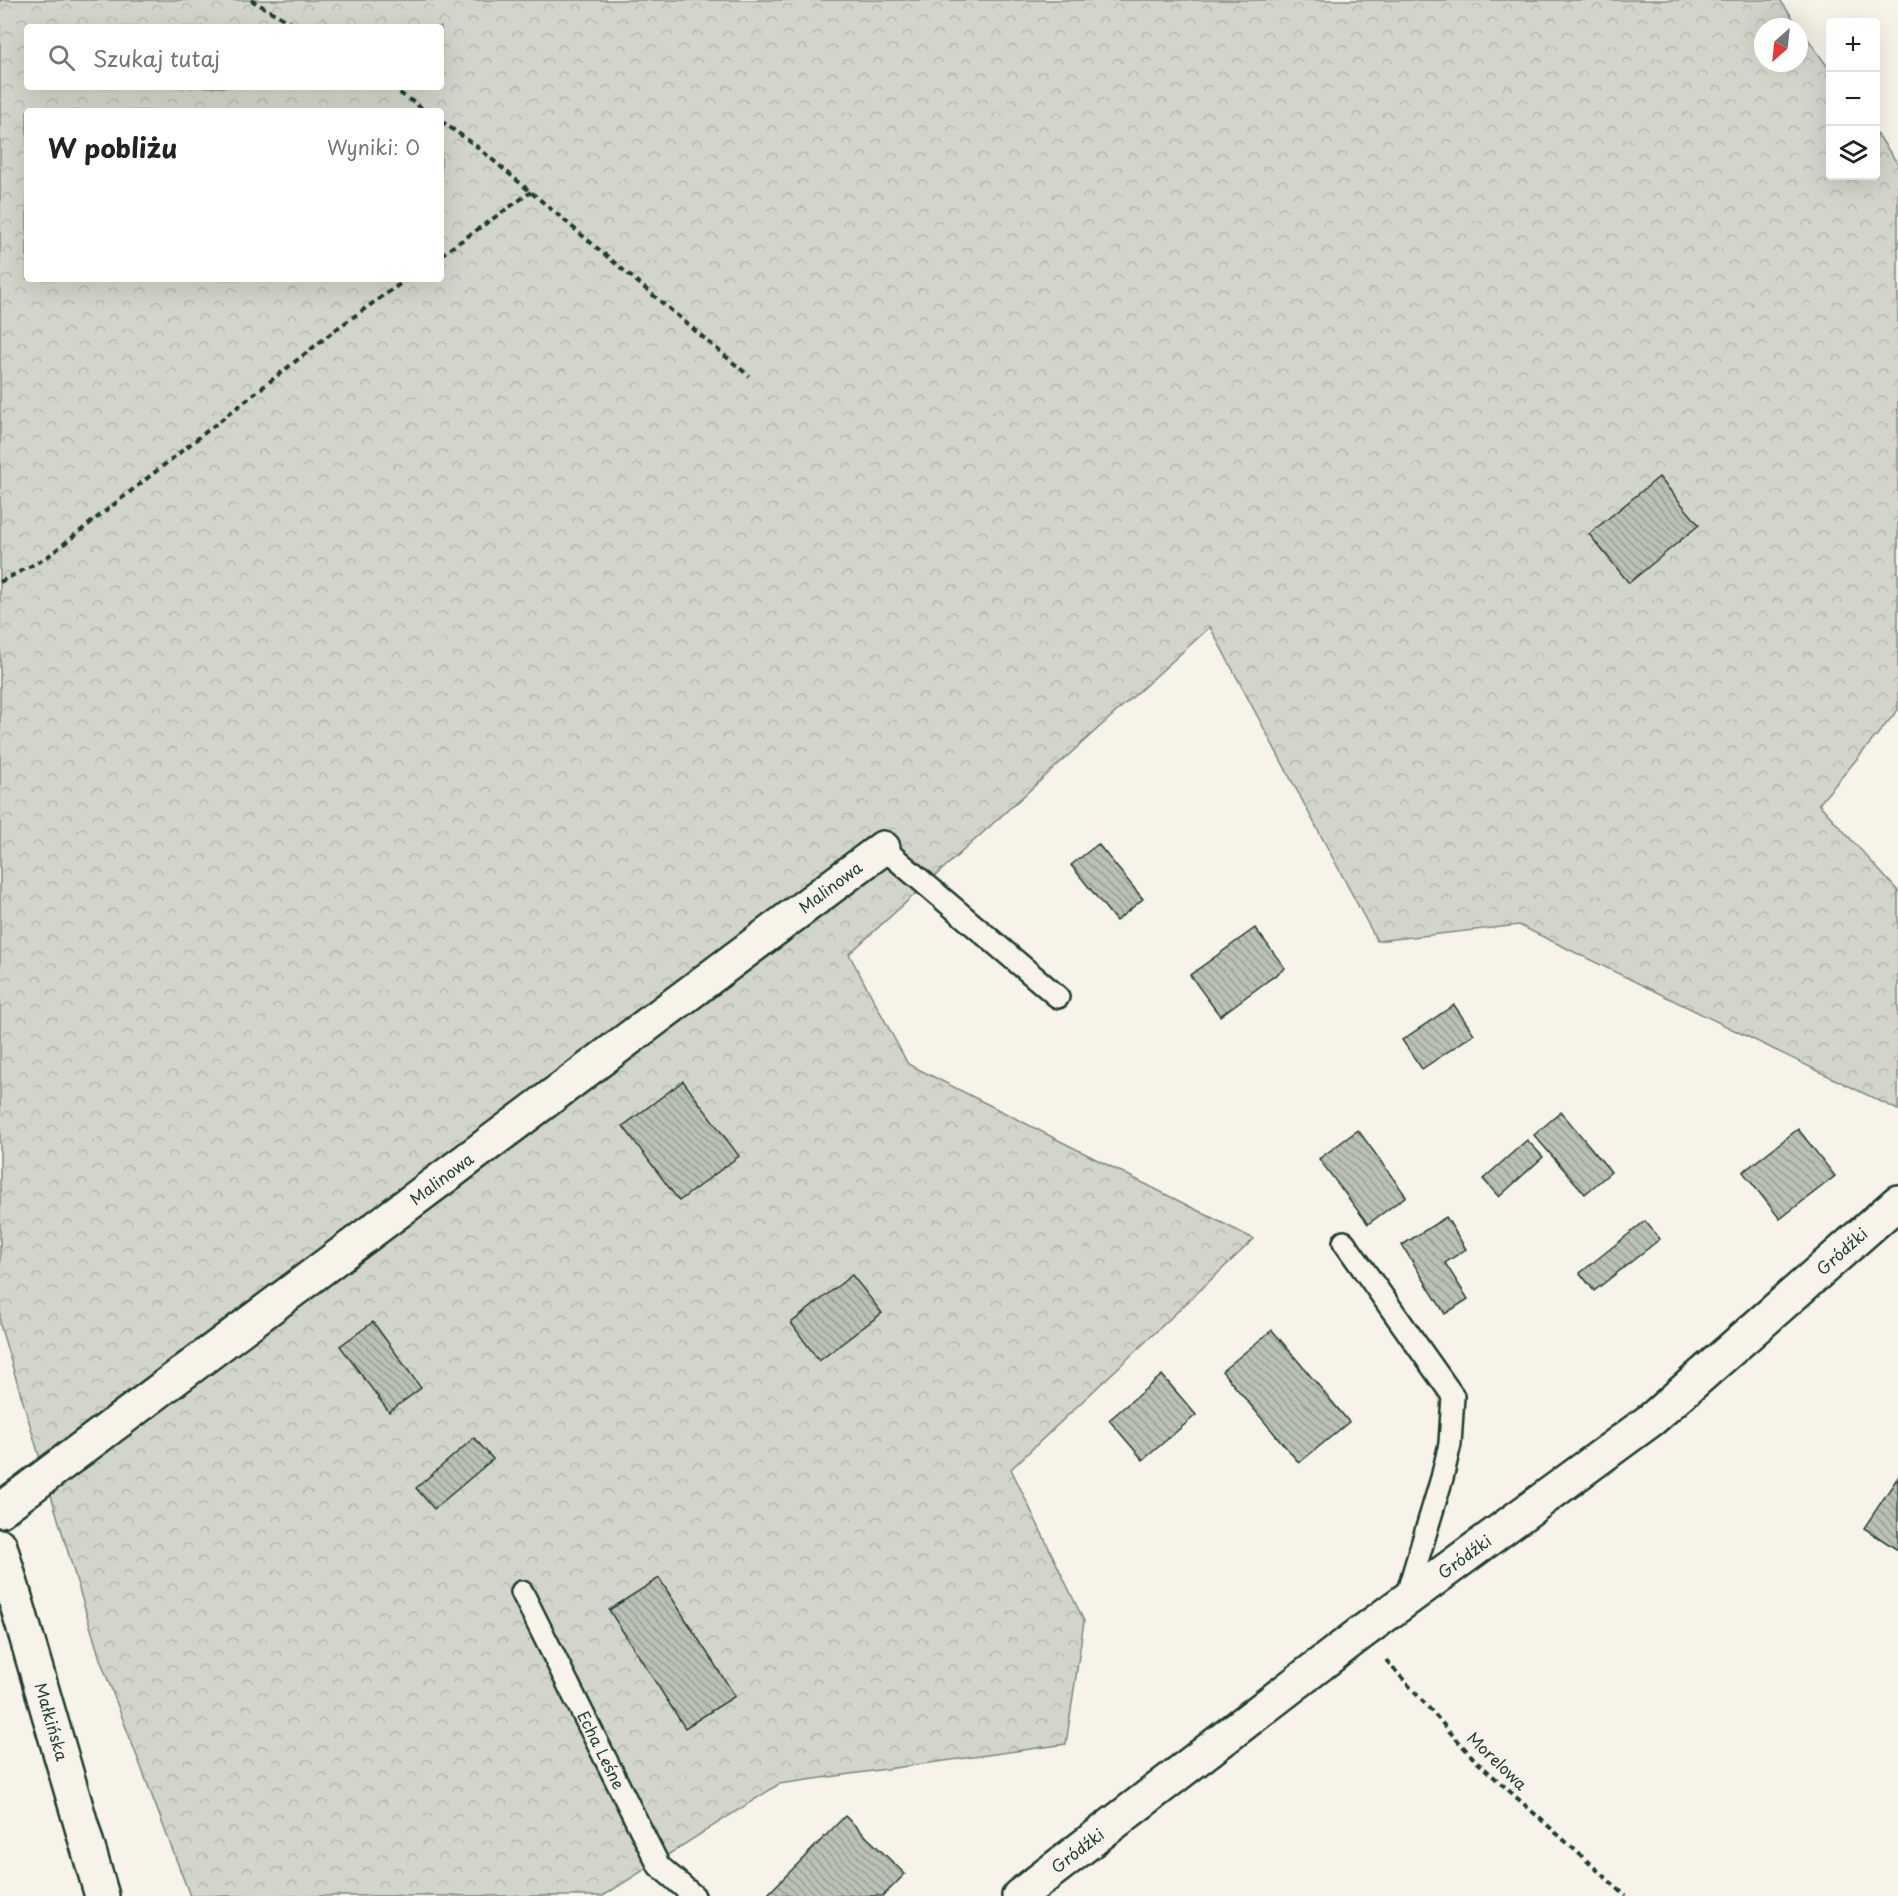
<!DOCTYPE html>
<html lang="pl">
<head>
<meta charset="utf-8">
<style>
	body { margin:0; font-family:"Playpen Sans",sans-serif; background:#f2f2f2; color:#222 }
	.controls { position:absolute; right:18px; top:18px; display:grid; overflow:hidden; border-radius:6px; box-shadow:0 6px 24px #0002 }
	.controls button { width:54px; height:54px; display:grid; place-items:center; padding:0; border:0; border-bottom:2px solid #e0e0e0; background:#fff; color:#222; font:30px sans-serif }
	.compass { position:absolute; left:1754px; top:18px; width:54px; height:54px; border-radius:50%; background:#fff; box-shadow:0 6px 24px #0002; rotate:207deg }
	.list { margin:0; padding:0; list-style:none }
	h2 { display:flex; justify-content:space-between; align-items:center; height:78px; margin:0; padding:0 24px; font-size:26px }
	h2 small { font-size:20px; font-weight:400; color:#767676 }
	.icon { flex:none; width:33px; height:33px; fill:none; stroke:currentColor; stroke-width:2; stroke-linecap:round; stroke-linejoin:round }
	.map { position:relative; flex:none; width:1898px; height:1896px; overflow:hidden }
	.search { position:absolute; background:#fff; box-shadow:0 6px 24px #0002; left:24px; top:24px; width:420px; height:66px; display:flex; align-items:center; gap:15px; box-sizing:border-box; padding:0 21px; border-radius:6px; color:#767676; font-size:22px }
	.panel { position:absolute; background:#fff; box-shadow:0 6px 24px #0002; left:24px; top:108px; width:420px; height:174px; border-radius:6px }
	.map>svg:first-child { display:block }
	.forest { fill:url(#forest-crowns); stroke:#79897f; stroke-width:1.5; fill-rule:evenodd }
	.building { fill:url(#building-back-hatch); stroke:#1f3d34; stroke-width:1.5 }
	.lines { fill:none; stroke-linecap:round; stroke-linejoin:round }
	.lane-casing { stroke:#1f3d34; stroke-width:26 }
	.street-casing { stroke:#1f3d34; stroke-width:38 }
	.secondary-casing { stroke:#1f3d34; stroke-width:38 }
	.path { stroke:#1f3d34; stroke-width:4; stroke-dasharray:6 4.5; stroke-linecap:butt }
	.lane { stroke:#f7f3e8; stroke-width:21 }
	.street { stroke:#f7f3e8; stroke-width:33 }
	.secondary { stroke:#f7f3e8; stroke-width:33 }
	.labels { text-anchor:middle; stroke-width:6; stroke-linejoin:round; paint-order:stroke }
	.street-label { font-size:16px; fill:#1f3d34; stroke:#f7f3e8 }
</style>
</head>
<body>
<div class="map">
<svg width="1898" height="1896" viewBox="0 0 1898 1896">
	<defs>
		<pattern id="forest-crowns" width="20" height="18" patternUnits="userSpaceOnUse" patternTransform="scale(1.5)"><rect width="20" height="18" fill="#d3d5ca"/><path d="M2 6a3 3 0 1 1 6 0M12 15a3 3 0 1 1 6 0" fill="none" stroke="#b5b8ae"/></pattern>
		<pattern id="building-back-hatch" width="6" height="6" patternUnits="userSpaceOnUse" patternTransform="scale(1.5)"><rect width="6" height="6" fill="#bbc1b6"/><path d="M-1 5l2 2M0 0l6 6M5-1l2 2" fill="none" stroke="#979e95"/></pattern>
	</defs>
	<rect width="100%" height="100%" fill="#f7f3e8"/>
	<filter id="ink" filterUnits="userSpaceOnUse"><feTurbulence type="fractalNoise" baseFrequency=".0167" numOctaves="2"/><feDisplacementMap in="SourceGraphic" scale="12" xChannelSelector="R" yChannelSelector="G"/><feConvolveMatrix kernelMatrix="1 2 1 2 8 2 1 2 1" color-interpolation-filters="sRGB"/></filter>
	<g filter="url(#ink)">
		<!-- forest -->
		<path class="forest" d="M0,0H1780L1830,70V176H1876V132L1898,164V710L1819,804L1898,891V1110L1519,925L1377,941L1210,627L849,954L908,1064L1254,1239L1011,1469L1084,1621L1066,1744L779,1784L603,1896H190L100,1659L0,1325ZM27,27H441V87H27ZM1763,27H1799V63H1763ZM27,111H441V279H27Z"/>
		<!-- building -->
		<g class="building">
			<polygon points="1659,477 1699,525 1629,583 1589,534"/>
			<polygon points="1098,844 1143,899 1116,921 1071,865"/>
			<polygon points="1255,928 1285,968 1220,1016 1190,975"/>
			<polygon points="1454,1005 1474,1034 1422,1069 1402,1040"/>
			<polygon points="683,1081 739,1156 679,1201 623,1126"/>
			<polygon points="1561,1112 1611,1172 1585,1194 1534,1135"/>
			<polygon points="1798,1129 1835,1176 1780,1219 1743,1172"/>
			<polygon points="1358,1130 1406,1196 1368,1224 1319,1159"/>
			<polygon points="1527,1140 1543,1157 1499,1197 1483,1179"/>
			<polygon points="1446,1217 1466,1249 1445,1263 1468,1299 1445,1314 1402,1245"/>
			<polygon points="1645,1221 1660,1239 1594,1291 1580,1273"/>
			<polygon points="852,1275 882,1313 819,1361 791,1323"/>
			<polygon points="373,1322 421,1388 389,1412 340,1346"/>
			<polygon points="1272,1330 1349,1422 1299,1463 1222,1371"/>
			<polygon points="1162,1375 1196,1415 1143,1460 1109,1420"/>
			<polygon points="474,1438 493,1459 434,1509 416,1488"/>
			<polygon points="1898,1477 1898,1550 1864,1528"/>
			<polygon points="659,1578 735,1696 685,1728 609,1610"/>
			<polygon points="845,1816 905,1874 883,1896 766,1896"/>
		</g>
		<g class="lines">
			<defs>
				<g id="lane">
					<polyline points="883,848 1058,997"/>
					<polyline points="1344,1242 1453,1396 1450,1444 1442,1478 1405,1601"/>
					<path id="s1" d="M522,1592L659,1866L694,1896"/>
				</g>
				<g id="street">
					<path id="s2" d="M0,1510L883,848"/>
					<path id="s3" d="M1019,1896L1361,1633L1652,1419L1898,1202"/>
				</g>
				<g id="secondary">
					<path id="s4" d="M0,1546L102,1896"/>
				</g>
			</defs>
			<!-- lane casing -->
			<use href="#lane" class="lane-casing"/>
			<!-- street casing -->
			<use href="#street" class="street-casing"/>
			<!-- secondary casing -->
			<use href="#secondary" class="secondary-casing"/>
			<!-- path -->
			<g class="path">
				<polyline points="251,0 298,27"/>
				<polyline points="391,87 426,111"/>
				<polyline points="441,121 475,145 749,376"/>
				<polyline points="441,255 531,192"/>
				<polyline points="0,582 46,558 339,327 407,279"/>
				<polyline points="1386,1660 1475,1760 1626,1896"/>
			</g>
			<!-- lane -->
			<use href="#lane" class="lane"/>
			<!-- street -->
			<use href="#street" class="street"/>
			<!-- secondary -->
			<use href="#secondary" class="secondary"/>
		</g>
	</g>
	<g class="labels">
		<!-- street labels -->
		<g class="street-label">
			<text dy="6" stroke="none"><textPath href="#s2" startOffset="1038">Malinowa</textPath></text>
			<text dy="6" stroke="none"><textPath href="#s2" startOffset="552">Malinowa</textPath></text>
			<text dy="6" stroke="none"><textPath href="#s3" startOffset="1046">Gródźki</textPath></text>
			<text dy="6" stroke="none"><textPath href="#s3" startOffset="560">Gródźki</textPath></text>
			<text dy="6" stroke="none"><textPath href="#s4" startOffset="183">Małkińska</textPath></text>
			<text dy="6" stroke="none"><textPath href="#s1" startOffset="177">Echa Leśne</textPath></text>
			<text transform="translate(1497 1761) rotate(44)" y="6">Morelowa</text>
			<text dy="6" stroke="none"><textPath href="#s3" startOffset="74">Gródźki</textPath></text>
		</g>
	</g>
</svg>
<div class="controls">
<button>+</button>
<button>−</button>
<button><svg class="icon" aria-label="layers" viewBox="0 0 24 24"><path d="M12 4l9 5-9 5-9-5zM3 14l9 5 9-5"/></svg></button>
</div>
<svg class="compass" viewBox="-18 -18 36 36"><path d="M0-13l5 13h-10z" fill="#e53935"/><path d="M0 13l5-13h-10z" fill="#767676"/></svg>
<div class="search"><svg class="icon" aria-label="search" viewBox="0 0 24 24"><circle cx="10" cy="10" r="6"/><path d="M15 15l6 6"/></svg>Szukaj tutaj</div>
<section class="panel">
<h2>W pobliżu<small>Wyniki: 0</small></h2>
<ul class="list">
</ul>
</section>
</div>
</body>
</html>
